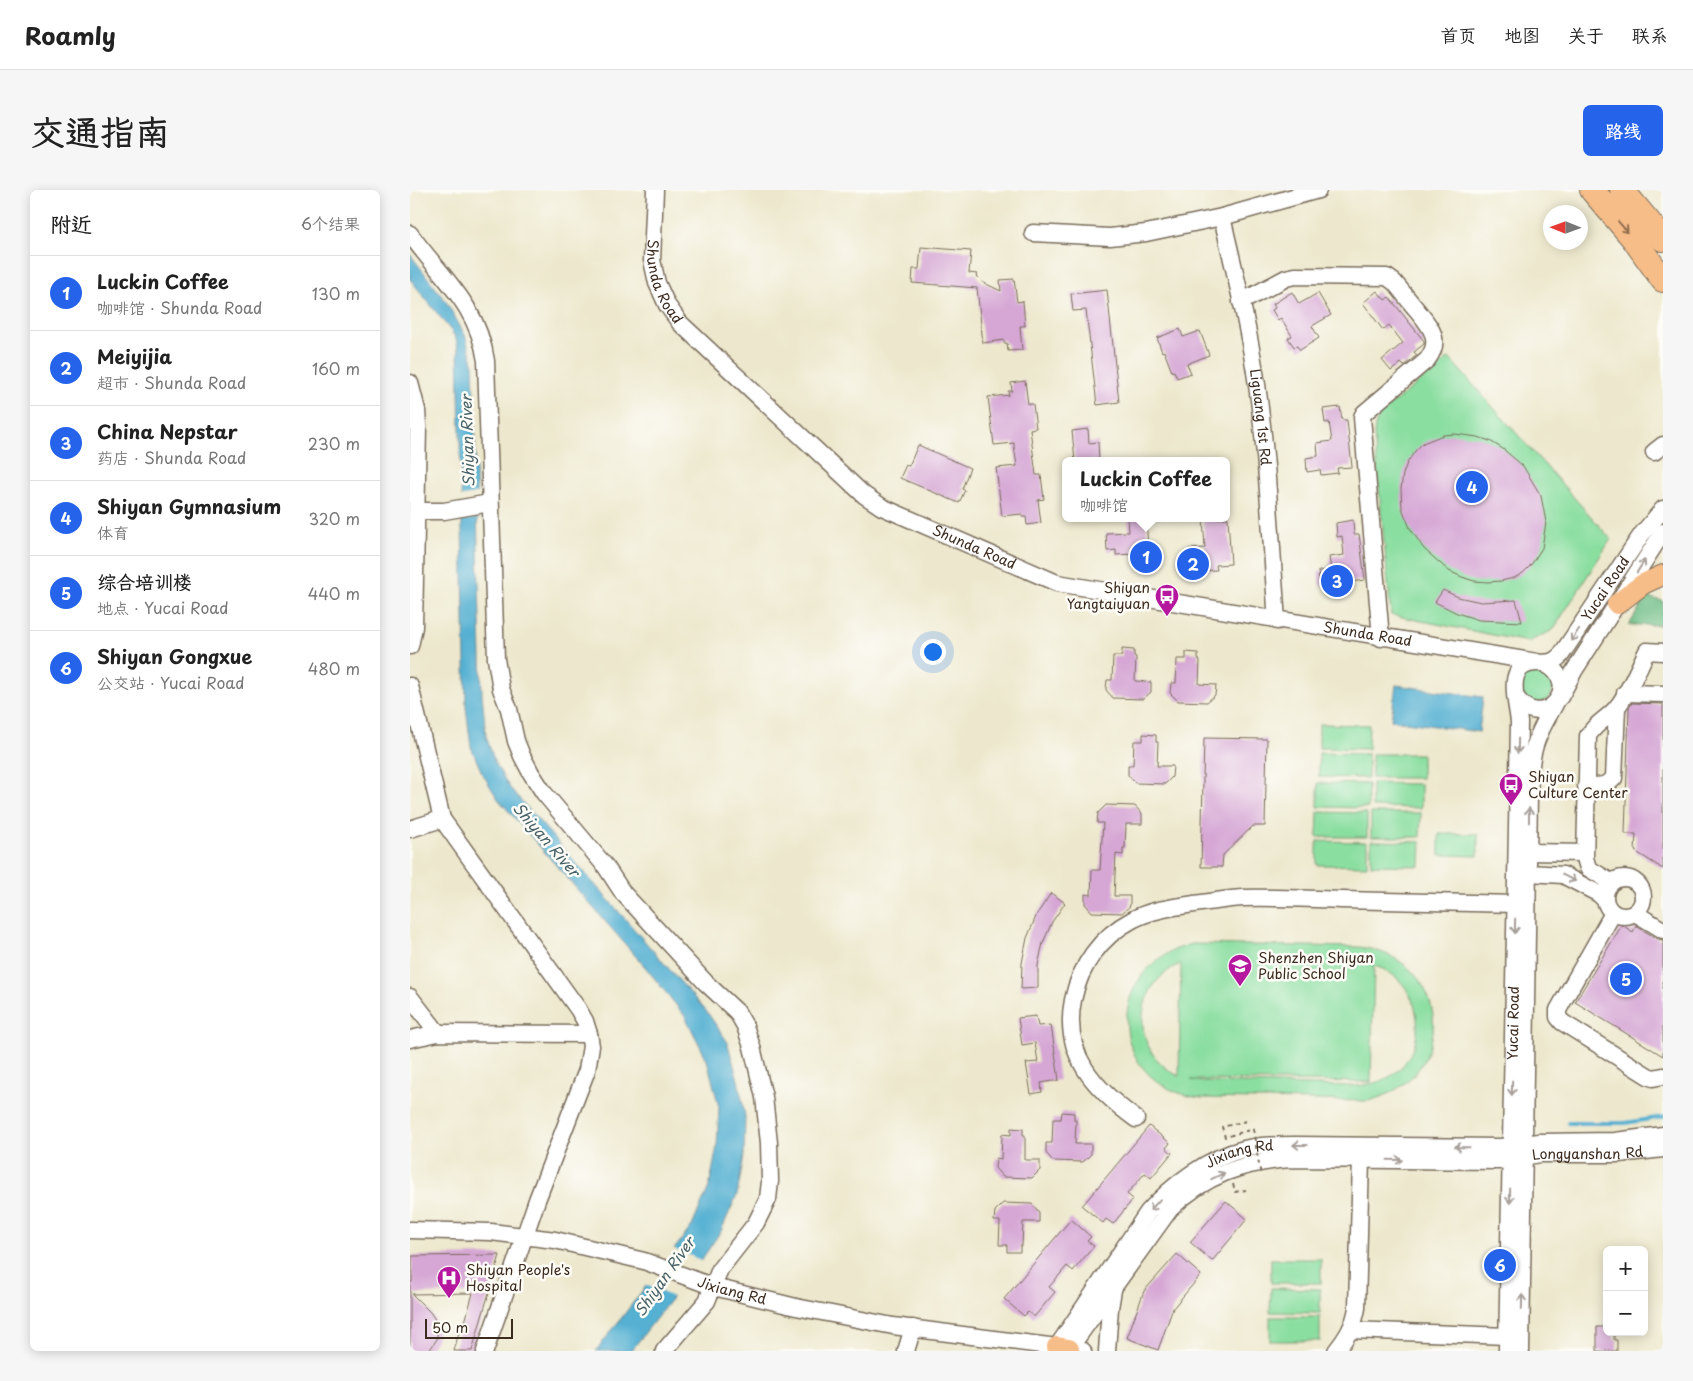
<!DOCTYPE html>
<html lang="zh">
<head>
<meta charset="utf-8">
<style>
	body { margin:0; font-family:"Playpen Sans","LXGW WenKai TC",sans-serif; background:#f6f6f6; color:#222 }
	.controls { position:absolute; right:15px; bottom:15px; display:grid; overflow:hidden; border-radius:8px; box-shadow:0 2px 12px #0003 }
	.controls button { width:45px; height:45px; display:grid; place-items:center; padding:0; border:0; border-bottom:1px solid #e0e0e0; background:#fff; color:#222; font:25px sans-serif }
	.compass { position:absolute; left:1133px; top:15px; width:45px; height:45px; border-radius:50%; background:#fff; box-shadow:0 2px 12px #0003; rotate:271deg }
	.scale { position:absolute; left:15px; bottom:12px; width:88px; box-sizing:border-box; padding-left:5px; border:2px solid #3b2a1e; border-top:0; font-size:14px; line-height:18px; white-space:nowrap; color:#3b2a1e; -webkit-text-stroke:4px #fdfcf7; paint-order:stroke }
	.you { position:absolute; left:522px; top:461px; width:18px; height:18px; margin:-12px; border:4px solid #fff; border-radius:50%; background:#1a73e8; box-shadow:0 0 0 8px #1a73e833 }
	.badge { display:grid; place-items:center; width:32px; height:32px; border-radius:50%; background:#2563eb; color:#fff; font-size:16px; font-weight:700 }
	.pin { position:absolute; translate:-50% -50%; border:2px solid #fff; box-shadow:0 1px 5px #0006 }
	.popup { position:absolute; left:652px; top:267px; width:168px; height:65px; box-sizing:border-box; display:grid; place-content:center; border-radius:8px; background:#fff; filter:drop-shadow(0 1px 4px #0005); font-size:16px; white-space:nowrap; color:#767676 }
	.popup b { font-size:19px; color:#222 }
	.popup::after { content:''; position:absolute; left:50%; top:100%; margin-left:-10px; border:10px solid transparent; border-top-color:#fff }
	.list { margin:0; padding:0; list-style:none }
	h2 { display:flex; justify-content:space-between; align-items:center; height:65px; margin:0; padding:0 20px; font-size:21px }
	h2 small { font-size:16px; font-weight:400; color:#767676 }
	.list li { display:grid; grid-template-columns:32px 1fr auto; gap:15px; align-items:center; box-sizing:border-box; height:75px; padding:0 20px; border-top:1px solid #e0e0e0 }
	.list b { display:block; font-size:19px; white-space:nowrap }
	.list p { margin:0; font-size:16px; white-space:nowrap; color:#767676 }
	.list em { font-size:16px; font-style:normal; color:#767676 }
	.map { position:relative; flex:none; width:1253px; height:1161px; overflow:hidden; border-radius:8px }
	header { display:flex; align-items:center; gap:30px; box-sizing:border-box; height:70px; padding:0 25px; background:#fff; border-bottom:1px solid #e0e0e0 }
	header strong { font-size:24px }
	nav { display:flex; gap:28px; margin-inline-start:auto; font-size:18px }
	.intro { display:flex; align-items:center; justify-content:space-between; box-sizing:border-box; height:120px; padding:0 30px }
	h1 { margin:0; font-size:35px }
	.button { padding:12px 22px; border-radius:8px; background:#2563eb; color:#fff; font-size:18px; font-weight:700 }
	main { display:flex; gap:30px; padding:0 30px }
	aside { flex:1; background:#fff; border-radius:8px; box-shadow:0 2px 12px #0003 }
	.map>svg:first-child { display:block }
	.green { fill:#8adea0; stroke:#62845f; fill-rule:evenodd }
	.forest { fill:#6fbd86; stroke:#557452 }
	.water { fill:#54b0d2; stroke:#486d78 }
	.pier { fill:#ede8cd }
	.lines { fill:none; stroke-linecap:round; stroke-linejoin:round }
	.stream { stroke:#54b0d2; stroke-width:4 }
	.building { fill:#d6a7d5 }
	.minor-casing { stroke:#796c5b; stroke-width:19 }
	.major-casing { stroke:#796c5b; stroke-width:22 }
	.highway-casing { stroke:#796c5b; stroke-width:26 }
	.path { stroke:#796c5b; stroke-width:2; stroke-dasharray:4 4; stroke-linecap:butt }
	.minor { stroke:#fff; stroke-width:16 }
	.major { stroke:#f7bd88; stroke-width:20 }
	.highway { stroke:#f7bd88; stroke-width:24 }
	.path-bridge { stroke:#796c5b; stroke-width:2; stroke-dasharray:4 4; stroke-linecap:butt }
	.oneway { stroke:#906c4e }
	.oneway2 { stroke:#a79f9a }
	.labels { text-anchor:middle; stroke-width:5; stroke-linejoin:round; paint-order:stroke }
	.street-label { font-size:14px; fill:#3b2a1e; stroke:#fdfcf7 }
	.poi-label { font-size:14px; fill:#3b2a1e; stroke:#fdfcf7; text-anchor:start }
	.water-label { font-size:15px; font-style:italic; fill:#456066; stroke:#fdfcf7 }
</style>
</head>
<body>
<header>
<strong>Roamly</strong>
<nav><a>首页</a><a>地图</a><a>关于</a><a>联系</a></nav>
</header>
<div class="intro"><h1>交通指南</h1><a class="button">路线</a></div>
<main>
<aside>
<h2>附近<small>6个结果</small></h2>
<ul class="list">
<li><span class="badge">1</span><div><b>Luckin Coffee</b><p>咖啡馆 · Shunda Road</p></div><em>130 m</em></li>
<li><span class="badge">2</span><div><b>Meiyijia</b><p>超市 · Shunda Road</p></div><em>160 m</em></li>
<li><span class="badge">3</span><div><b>China Nepstar</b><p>药店 · Shunda Road</p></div><em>230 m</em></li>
<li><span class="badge">4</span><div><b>Shiyan Gymnasium</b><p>体育</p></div><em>320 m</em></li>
<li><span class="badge">5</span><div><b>综合培训楼</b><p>地点 · Yucai Road</p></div><em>440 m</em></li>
<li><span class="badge">6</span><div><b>Shiyan Gongxue</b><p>公交站 · Yucai Road</p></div><em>480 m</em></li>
</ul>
</aside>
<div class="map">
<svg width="1253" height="1161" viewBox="0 0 1253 1161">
	<rect width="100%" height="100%" fill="#fdfcf7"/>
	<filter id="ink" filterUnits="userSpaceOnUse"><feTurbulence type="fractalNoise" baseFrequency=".02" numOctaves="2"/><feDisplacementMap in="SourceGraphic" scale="10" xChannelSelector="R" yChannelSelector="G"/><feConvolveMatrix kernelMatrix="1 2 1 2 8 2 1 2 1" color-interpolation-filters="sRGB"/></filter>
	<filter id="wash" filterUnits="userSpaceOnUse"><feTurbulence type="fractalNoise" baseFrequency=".0096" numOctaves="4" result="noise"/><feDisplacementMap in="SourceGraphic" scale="20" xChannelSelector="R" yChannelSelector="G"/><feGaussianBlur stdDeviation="1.12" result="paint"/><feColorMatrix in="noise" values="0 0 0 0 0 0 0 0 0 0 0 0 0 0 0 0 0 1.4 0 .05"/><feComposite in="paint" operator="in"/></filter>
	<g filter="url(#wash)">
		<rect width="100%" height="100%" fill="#ede8cd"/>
		<!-- green -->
		<g class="green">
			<path d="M1039,168L1201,349L1143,440L1118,452L981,425L964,246C964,235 967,229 973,221Z"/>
			<path d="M1131,480L1143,490C1144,505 1141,509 1127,514L1112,505V488L1120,481Z"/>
			<polygon points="909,534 959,535 958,559 909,558"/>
			<polygon points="909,563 958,564 958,588 909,587"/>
			<rect x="962" y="564" width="50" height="24"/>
			<polygon points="908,593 958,594 958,618 908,617"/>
			<polygon points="962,593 1011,594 1011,618 962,617"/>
			<polygon points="908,622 957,623 957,647 907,647"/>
			<polygon points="961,623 1011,623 1010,647 961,647"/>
			<polygon points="1029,644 1068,644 1068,666 1029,665"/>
			<polygon points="907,651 957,652 957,676 907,675"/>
			<polygon points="961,651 1011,652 1010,676 961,675"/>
			<path d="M782,754L949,757C1043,768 1050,888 958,911L791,908C697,897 690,777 782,754ZM770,774L771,775L769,886C720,863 721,796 770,774ZM962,776C972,777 981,783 989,790C1014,815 1014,860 985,883C973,892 959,895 945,896L792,892L781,890L961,892L964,777Z"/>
			<rect x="861" y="1069" width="50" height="24"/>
			<polygon points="861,1098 910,1099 910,1123 860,1122"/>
			<rect x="860" y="1127" width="50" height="24"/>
		</g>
		<!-- forest -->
		<polygon class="forest" points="1236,407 1253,411 1253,435 1219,435"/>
		<!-- water -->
		<g class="water">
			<polygon points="0,64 37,113 55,145 63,172 72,504 76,546 85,573 100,598 297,822 317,851 328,890 335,926 334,966 327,1005 311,1041 292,1069 221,1161 186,1161 282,1036 299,997 307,957 309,917 297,870 275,826 236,778 88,609 72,583 61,557 56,517 48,158 46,149 42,142 0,89"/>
			<polygon points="986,495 1073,507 1069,542 981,530"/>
		</g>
		<!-- pier -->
		<g class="pier">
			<polygon points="69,303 70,327 49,331 49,307"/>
			<polygon points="262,1058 293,1071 265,1108 234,1094"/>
		</g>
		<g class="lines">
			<!-- stream -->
			<polyline class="stream" points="1158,933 1215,933 1253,927"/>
		</g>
		<g id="blocks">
			<!-- building -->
			<g class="building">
				<polygon points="511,57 561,61 559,83 567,84 566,86 572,92 591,101 590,90 604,89 607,112 613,111 615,136 610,136 612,160 598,161 597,153 594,153 594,150 573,153 567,98 502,93 503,79 509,79"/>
				<polygon points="697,100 709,212 687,215 676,120 663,121 661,104"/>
				<polygon points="967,101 975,110 979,107 1014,151 1014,154 1004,162 1007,165 994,176 991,173 981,181 972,170 993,153 979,135 973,140 953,113"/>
				<polygon points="882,102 889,114 908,103 921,125 902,136 909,148 890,160 887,156 884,157 878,148 882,146 871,128 868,130 862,120 865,118 863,114"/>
				<polygon points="770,139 773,147 790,141 799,165 777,174 781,183 767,188 764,181 762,182 754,161 752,162 747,148"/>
				<polygon points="615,191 618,214 623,214 626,238 620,239 626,285 631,285 634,309 628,310 631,333 617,335 616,327 612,327 612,324 592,326 586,278 607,276 604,256 604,253 584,255 578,207 599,205 598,201 602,201 601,193"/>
				<polygon points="930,217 932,230 937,230 942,277 927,278 928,283 911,285 910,280 897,282 896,268 908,266 907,253 922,251 919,232 915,233 913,219"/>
				<polygon points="678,239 679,253 688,252 689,271 665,271 662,241"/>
				<polygon points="1045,244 1068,247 1080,251 1093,259 1113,276 1131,306 1136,332 1132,358 1121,375 1113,383 1104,388 1091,391 1078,392 1064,391 1052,387 1039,381 1014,359 1000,338 992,318 991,299 993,284 997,273 1005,261 1013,253 1033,245"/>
				<polygon points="508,255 560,278 552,299 555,300 549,313 490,288 496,275 499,276"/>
				<polygon points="718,328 736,328 738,358 723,359 723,364 706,365 706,360 697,361 696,343 719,342"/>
				<polygon points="793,328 818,328 821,374 806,375 807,380 789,381 789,376 780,377 779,359 795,358"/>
				<polygon points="943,330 944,344 949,344 955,390 940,392 940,397 923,399 923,394 910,396 908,381 921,380 919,367 934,365 932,346 927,347 926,333"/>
				<polygon points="1033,400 1048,407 1071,412 1106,410 1112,432 1069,430 1047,423 1025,412"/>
				<polygon points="712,459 724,460 724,466 726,467 725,491 741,492 741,502 733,509 703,508 696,500 697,490 702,490 703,466 712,466"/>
				<polygon points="776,462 788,463 788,469 790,470 789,494 806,495 805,505 797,512 768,511 760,503 761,493 766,493 767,469 776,469"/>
				<polygon points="1222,513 1253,514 1253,679 1225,661 1226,644 1215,644 1219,518"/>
				<polygon points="733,544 746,545 746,552 748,552 747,576 763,576 762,587 755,594 725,593 718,585 718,575 723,575 724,551 733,551"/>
				<polygon points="794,548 857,549 855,636 843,636 813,665 812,677 791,677"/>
				<polygon points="696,615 725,616 732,624 732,634 716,634 715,658 713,658 713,665 706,664 704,706 720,706 720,716 712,723 682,722 675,714 675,704 681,705 682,680 690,680 693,633 687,633 688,623"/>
				<polygon points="641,703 655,713 642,732 633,753 628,775 628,798 611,799 612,773 617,748 627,724"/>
				<polygon points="1212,735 1223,742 1226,736 1248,749 1253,750 1253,866 1165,812"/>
				<polygon points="626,826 628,836 641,835 649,890 631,893 632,902 621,904 616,873 628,872 625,853 612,855 608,828"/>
				<polygon points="652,922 664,923 664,930 666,930 665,954 681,954 681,964 673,972 643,971 636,963 636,953 642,953 643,929 651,929"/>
				<polygon points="739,936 760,953 756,958 762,963 741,988 735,983 717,1004 723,1009 703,1034 696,1029 693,1033 672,1016"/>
				<polygon points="601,938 613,939 613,945 615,945 615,970 630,970 630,980 622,988 593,987 585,978 586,968 591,969 592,944 601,945"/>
				<polygon points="816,1011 837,1029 802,1071 780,1052"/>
				<polygon points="593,1013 622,1014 629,1022 629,1032 613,1032 612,1056 610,1056 610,1062 597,1062 597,1055 589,1055 590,1031 584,1031 585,1021"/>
				<polygon points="661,1029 681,1047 677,1051 684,1056 663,1081 657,1076 639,1097 645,1102 624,1127 618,1122 614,1126 594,1109"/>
				<polygon points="767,1064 791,1085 763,1118 748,1160 717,1148 734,1101"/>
				<polygon points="90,1065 62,1161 44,1161 52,1131 55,1132 63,1103 2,1104 20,1122 24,1128 27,1134 27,1149 19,1161 0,1161 0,1092 2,1092 2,1066"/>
				<polygon points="1187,1137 1197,1137 1197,1142 1204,1142 1204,1150 1207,1150 1207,1161 1187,1161"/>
			</g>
		</g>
	</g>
	<g filter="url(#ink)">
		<use href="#blocks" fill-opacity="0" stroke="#796c5b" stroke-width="1"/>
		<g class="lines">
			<defs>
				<g id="minor">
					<path id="s1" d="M245,0L242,70L247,93L257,115L270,133L454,305L472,317L647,393L1127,472"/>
					<path id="s2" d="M812,27C825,83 839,139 847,195C858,273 861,352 867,431"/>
					<polyline points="623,43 700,47 736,43 812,27 908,0"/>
					<path d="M0,44C31,87 68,115 76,171L86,469L91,499L99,519L106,551L112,566L121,583L134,603L196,677L213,703L296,793L327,822L335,836L342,857L354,907L359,953L360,991L358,1009L346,1033L310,1079L297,1111L254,1161"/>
					<path d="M831,112L876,88L885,86L977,87L984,92C992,101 999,111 1007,120C1020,136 1033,150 1017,170L954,223L952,227L971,448"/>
					<polyline points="0,193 7,220 8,237 4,437 0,456"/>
					<polyline points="1244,262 1253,255"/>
					<polyline points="7,321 34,321 80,313"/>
					<polyline points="0,496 32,629 168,819 175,831 179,844 181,856 177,880 127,1010 75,1161"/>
					<polyline points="1215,503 1253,504"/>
					<path d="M1106,507C1131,545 1176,495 1135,474"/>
					<polyline points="1150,507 1164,481 1253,342"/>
					<path d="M1176,596C1188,596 1196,597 1204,588L1207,517"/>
					<polyline points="0,639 32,629"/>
					<polyline points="1119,662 1174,663"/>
					<polyline points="1119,683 1153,685 1189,704 1195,710"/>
					<circle cx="1214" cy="707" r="19"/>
					<path d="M1201,692L1178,678L1175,668L1178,546C1185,533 1199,528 1208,516C1220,500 1228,479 1237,461L1253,462"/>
					<polyline points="1203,723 1148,820 1148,827 1152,832 1238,886 1243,888 1253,886"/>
					<polyline points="1225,723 1253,740"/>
					<polyline points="0,807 28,843"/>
					<polyline points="0,849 28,843 179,844"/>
					<path d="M726,929C685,899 652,865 663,810C670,776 690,747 722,730C740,720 763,717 784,714C800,712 816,709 833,708C865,707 898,709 931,710C989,711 1047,713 1106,714"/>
					<path id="s3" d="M0,1040L81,1042L145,1050L234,1071L304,1097L386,1117L483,1136L647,1157L738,1022C762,995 797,968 834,959C850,955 867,955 884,955L1091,957L1129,952L1205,951L1253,945"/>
					<polyline points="941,1140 1097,1146"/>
					<polyline points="496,1161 503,1138"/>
					<path id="s4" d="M673,1161L659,1159L760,1019C795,985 833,972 881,969L1090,971L1130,964H1209L1253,959"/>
					<polyline points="697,1161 700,1118 703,1100"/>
					<path d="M926,1161C937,1147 944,1136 947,1118L951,969"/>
					<path id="s5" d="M1097,1161L1109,533C1108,513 1092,474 1127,473C1139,472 1142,474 1151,465L1232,344L1253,319"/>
					<path d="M1111,1161L1119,603C1120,591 1120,579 1122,568C1125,548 1136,530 1145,514"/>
				</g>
				<g id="major">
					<polyline points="1207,414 1233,394 1253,385"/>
					<polyline points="647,1157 659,1159"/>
				</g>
				<g id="highway">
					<polyline points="1182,0 1223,48 1253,90"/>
					<polyline points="1212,0 1253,49"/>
				</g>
			</defs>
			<!-- minor casing -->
			<use href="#minor" class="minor-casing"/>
			<!-- major casing -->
			<use href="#major" class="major-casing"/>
			<!-- highway casing -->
			<use href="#highway" class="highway-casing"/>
			<!-- path -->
			<g class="path">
				<polyline points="836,931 812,937 815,947 843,939"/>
				<polyline points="823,994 825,1002 836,1000"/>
			</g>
			<!-- minor -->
			<use href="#minor" class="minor"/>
			<!-- major -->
			<use href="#major" class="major"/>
			<!-- highway -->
			<use href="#highway" class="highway"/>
			<!-- path-bridge -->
			<polyline class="path-bridge" points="843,939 851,986"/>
		</g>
		<!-- one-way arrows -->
		<defs><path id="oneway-shaft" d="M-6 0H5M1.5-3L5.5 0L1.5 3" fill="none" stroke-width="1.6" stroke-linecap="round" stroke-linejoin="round" transform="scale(1.25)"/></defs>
		<use class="oneway" href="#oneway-shaft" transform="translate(1213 37) rotate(49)"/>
		<g class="oneway2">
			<use href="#oneway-shaft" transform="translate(1231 376) rotate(-58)"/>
			<use href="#oneway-shaft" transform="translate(1165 445) rotate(124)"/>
			<use href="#oneway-shaft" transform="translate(1108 556) rotate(91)"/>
			<use href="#oneway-shaft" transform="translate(1119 625) rotate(-90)"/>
			<use href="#oneway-shaft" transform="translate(1159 688) rotate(27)"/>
			<use href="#oneway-shaft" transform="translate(1105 736) rotate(91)"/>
			<use href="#oneway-shaft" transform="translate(1102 898) rotate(91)"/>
			<use href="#oneway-shaft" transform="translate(890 955) rotate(-180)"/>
			<use href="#oneway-shaft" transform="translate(1052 957) rotate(-179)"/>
			<use href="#oneway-shaft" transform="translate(985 970) rotate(1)"/>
			<use href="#oneway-shaft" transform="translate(808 986) rotate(-25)"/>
			<use href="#oneway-shaft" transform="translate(1100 1006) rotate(91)"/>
			<use href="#oneway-shaft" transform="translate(745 1015) rotate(131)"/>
			<use href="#oneway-shaft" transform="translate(1112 1112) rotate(-89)"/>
		</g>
	</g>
	<!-- icons -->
	<defs>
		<symbol id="bus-pin" viewBox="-11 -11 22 30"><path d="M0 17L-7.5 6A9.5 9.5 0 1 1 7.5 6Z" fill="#b5179e" stroke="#fdfcf7"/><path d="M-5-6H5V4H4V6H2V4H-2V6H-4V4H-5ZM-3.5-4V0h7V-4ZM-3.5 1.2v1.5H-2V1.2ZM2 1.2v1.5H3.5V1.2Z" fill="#fff"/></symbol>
		<symbol id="school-pin" viewBox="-11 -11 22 30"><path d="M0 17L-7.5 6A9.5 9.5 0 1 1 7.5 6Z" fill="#b5179e" stroke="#fdfcf7"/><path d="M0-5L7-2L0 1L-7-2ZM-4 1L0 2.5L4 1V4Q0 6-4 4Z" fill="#fff"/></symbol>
		<symbol id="hospital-pin" viewBox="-11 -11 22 30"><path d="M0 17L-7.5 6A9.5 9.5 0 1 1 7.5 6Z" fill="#b5179e" stroke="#fdfcf7"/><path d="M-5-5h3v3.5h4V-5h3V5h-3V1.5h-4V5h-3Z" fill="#fff"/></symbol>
	</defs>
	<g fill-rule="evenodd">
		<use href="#bus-pin" x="743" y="392" width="28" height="38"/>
		<use href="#bus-pin" x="1087" y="581" width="28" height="38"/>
		<use href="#school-pin" x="816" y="762" width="28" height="38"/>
		<use href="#hospital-pin" x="25" y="1074" width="28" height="38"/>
	</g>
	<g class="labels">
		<!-- street labels -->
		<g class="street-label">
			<text dy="5" stroke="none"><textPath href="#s1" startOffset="94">Shunda Road</textPath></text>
			<text dy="5" stroke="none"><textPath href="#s2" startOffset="204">Liguang 1st Rd</textPath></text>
			<text dy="5" stroke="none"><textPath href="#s1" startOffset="514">Shunda Road</textPath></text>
			<text dy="5" stroke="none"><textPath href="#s5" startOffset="808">Yucai Road</textPath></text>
			<text dy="5" stroke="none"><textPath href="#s1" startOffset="919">Shunda Road</textPath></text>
			<text dy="5" stroke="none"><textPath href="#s5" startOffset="328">Yucai Road</textPath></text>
			<text dy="5" stroke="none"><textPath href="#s4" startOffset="618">Longyanshan Rd</textPath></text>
			<text dy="5" stroke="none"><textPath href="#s3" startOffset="934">Jixiang Rd</textPath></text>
			<text dy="5" stroke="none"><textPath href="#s3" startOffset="330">Jixiang Rd</textPath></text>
		</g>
		<!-- poi labels -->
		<g class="poi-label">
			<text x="740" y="403" text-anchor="end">Shiyan<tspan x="740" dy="16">Yangtaiyuan</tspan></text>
			<text x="1118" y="592">Shiyan<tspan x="1118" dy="16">Culture Center</tspan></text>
			<text x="848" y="773">Shenzhen Shiyan<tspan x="848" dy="16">Public School</tspan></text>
			<text x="56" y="1085">Shiyan People's<tspan x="56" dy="16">Hospital</tspan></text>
		</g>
		<!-- water labels -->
		<g class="water-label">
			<text transform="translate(58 251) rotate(-92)" y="5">Shiyan River</text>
			<text transform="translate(136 650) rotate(49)" y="5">Shiyan River</text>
			<text transform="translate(255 1087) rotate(-55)" y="5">Shiyan River</text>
		</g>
	</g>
</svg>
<div class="controls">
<button>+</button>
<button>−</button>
</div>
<svg class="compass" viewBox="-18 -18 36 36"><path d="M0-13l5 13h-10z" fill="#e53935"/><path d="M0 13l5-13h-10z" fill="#767676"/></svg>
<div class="scale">50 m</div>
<div class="you"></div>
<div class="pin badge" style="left:736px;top:367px">1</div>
<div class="popup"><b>Luckin Coffee</b>咖啡馆</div>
<div class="pin badge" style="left:783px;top:374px">2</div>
<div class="pin badge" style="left:927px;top:391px">3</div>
<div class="pin badge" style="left:1062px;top:297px">4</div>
<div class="pin badge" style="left:1216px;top:789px">5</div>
<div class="pin badge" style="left:1090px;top:1075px">6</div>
</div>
</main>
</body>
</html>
